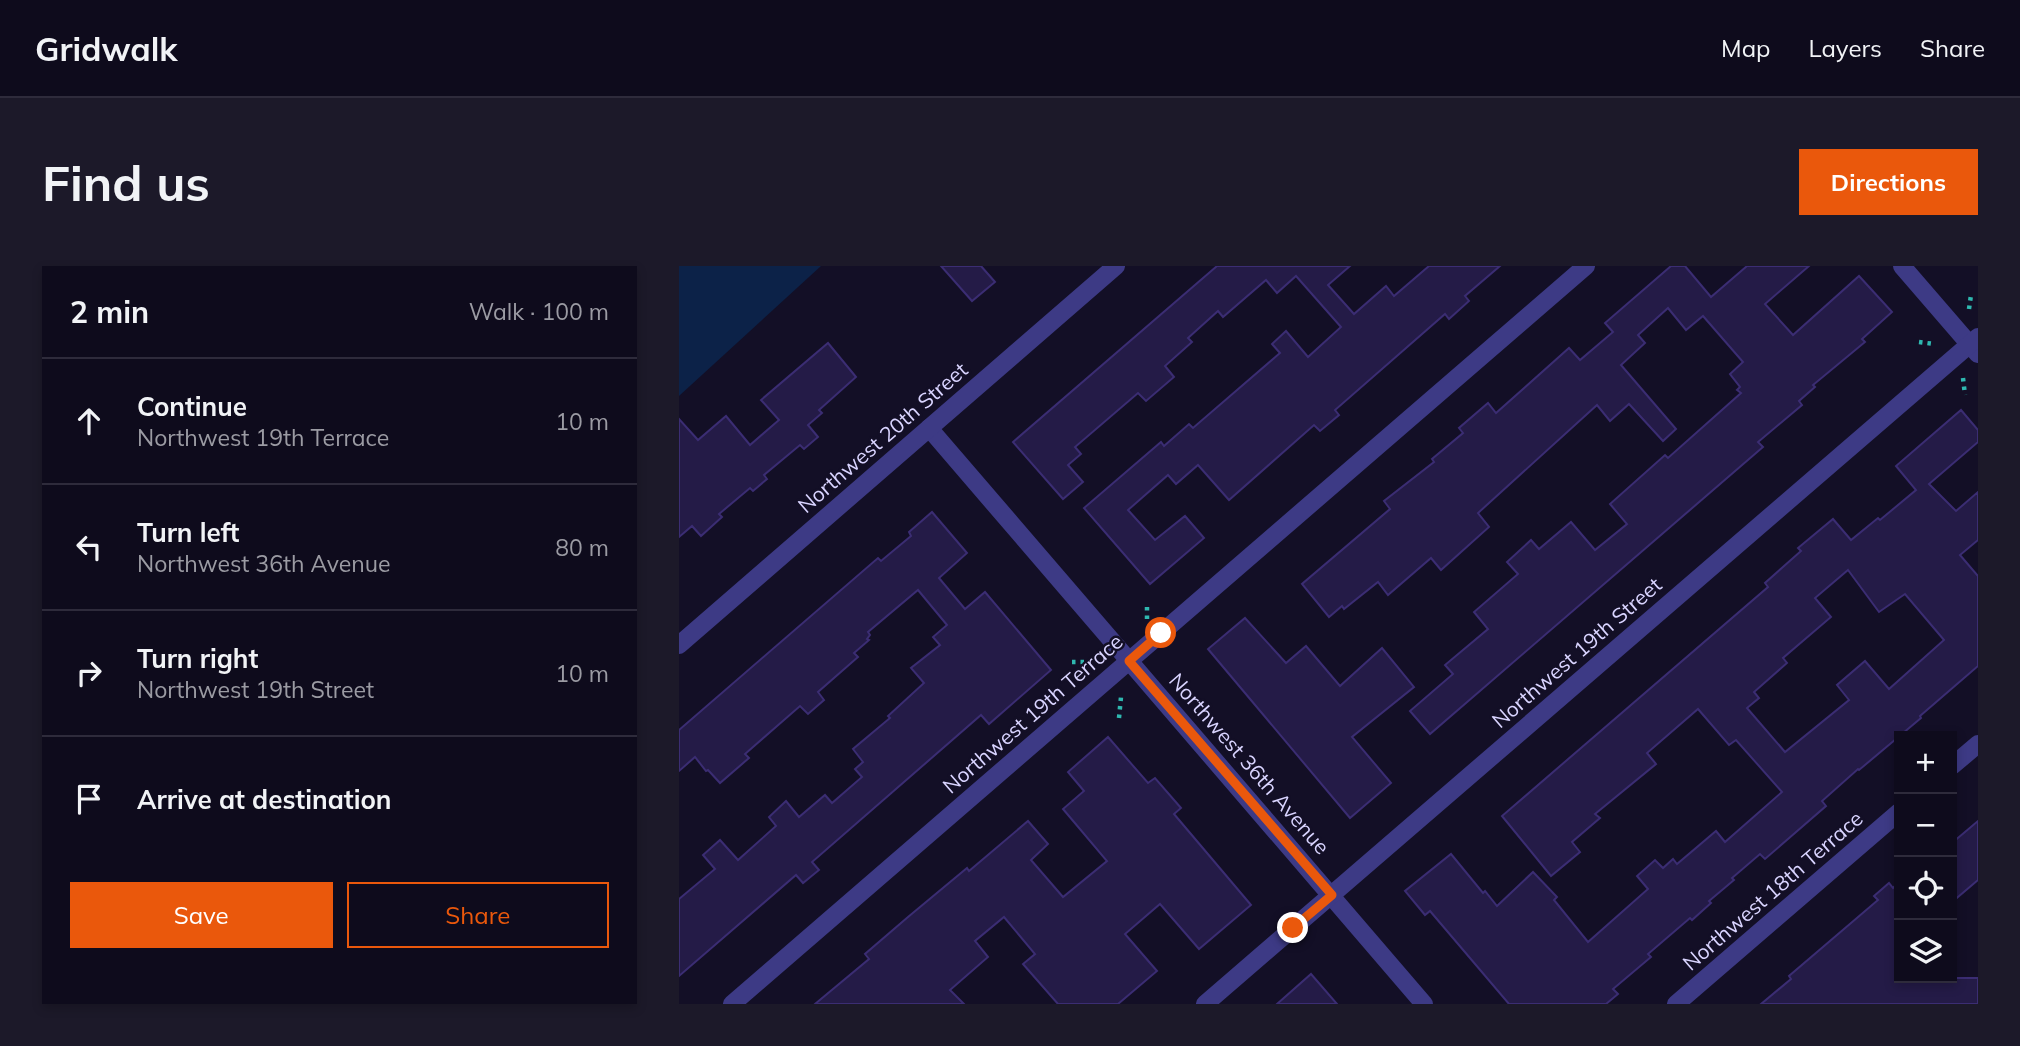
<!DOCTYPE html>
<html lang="en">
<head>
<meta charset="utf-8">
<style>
	body { margin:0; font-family:Mulish,sans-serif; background:#1c1929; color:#f1f3f6 }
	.controls { position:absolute; right:21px; bottom:21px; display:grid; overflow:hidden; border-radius:0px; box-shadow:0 4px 10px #0003 }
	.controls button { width:63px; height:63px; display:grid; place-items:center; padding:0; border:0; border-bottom:2px solid #2e2b3b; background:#0e0b1c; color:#f1f3f6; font:35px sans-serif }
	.stop { position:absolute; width:21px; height:21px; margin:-16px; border:5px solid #ea580c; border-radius:50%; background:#fff }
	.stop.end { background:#ea580c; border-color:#fff; box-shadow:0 2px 7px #0008 }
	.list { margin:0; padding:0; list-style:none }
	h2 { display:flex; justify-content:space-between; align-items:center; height:91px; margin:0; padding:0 28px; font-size:30px }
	h2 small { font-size:23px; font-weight:400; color:#9b9ba3 }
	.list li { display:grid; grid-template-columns:46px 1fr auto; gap:21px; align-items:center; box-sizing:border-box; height:126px; padding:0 28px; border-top:2px solid #2e2b3b }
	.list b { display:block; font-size:26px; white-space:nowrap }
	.list p { margin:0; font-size:23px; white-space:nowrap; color:#9b9ba3 }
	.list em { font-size:23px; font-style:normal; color:#9b9ba3 }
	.actions { display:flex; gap:14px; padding:21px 28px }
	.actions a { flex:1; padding:16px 0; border:2px solid #ea580c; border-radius:0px; text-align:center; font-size:24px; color:#ea580c }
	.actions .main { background:#ea580c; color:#fff }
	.icon { flex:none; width:38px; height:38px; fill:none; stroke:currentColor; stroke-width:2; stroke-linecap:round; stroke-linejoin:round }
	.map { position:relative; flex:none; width:1299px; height:738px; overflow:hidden; border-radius:0px }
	header { display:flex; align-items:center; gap:42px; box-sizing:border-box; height:98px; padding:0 35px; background:#0e0b1c; border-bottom:2px solid #2e2b3b }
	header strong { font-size:33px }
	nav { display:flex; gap:38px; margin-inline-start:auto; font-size:24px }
	.intro { display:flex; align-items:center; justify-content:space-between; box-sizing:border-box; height:168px; padding:0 42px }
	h1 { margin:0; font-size:49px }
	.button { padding:18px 32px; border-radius:0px; background:#ea580c; color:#fff; font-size:24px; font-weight:700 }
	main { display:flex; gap:42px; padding:0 42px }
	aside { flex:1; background:#0e0b1c; border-radius:0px; box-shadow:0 4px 10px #0003 }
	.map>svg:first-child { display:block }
	.water { fill:#0c2248 }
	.building { fill:#241b47; stroke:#3b2d73; stroke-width:2; fill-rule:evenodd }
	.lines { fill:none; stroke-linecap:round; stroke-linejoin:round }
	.path { stroke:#2fb8b0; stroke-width:4.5; stroke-dasharray:3.5 5; stroke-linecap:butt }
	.minor { stroke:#3d3a85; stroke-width:18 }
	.route { stroke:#ea580c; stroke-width:9 }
	.labels { text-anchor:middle; stroke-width:5; stroke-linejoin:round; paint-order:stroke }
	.street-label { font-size:21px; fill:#d9d4ff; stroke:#130f26 }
</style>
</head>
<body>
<header>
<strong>Gridwalk</strong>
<nav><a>Map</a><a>Layers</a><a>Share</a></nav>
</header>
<div class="intro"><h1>Find us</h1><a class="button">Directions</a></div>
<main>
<aside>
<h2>2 min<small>Walk · 100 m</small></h2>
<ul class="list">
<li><svg class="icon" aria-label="ahead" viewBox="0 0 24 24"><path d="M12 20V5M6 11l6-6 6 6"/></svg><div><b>Continue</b><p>Northwest 19th Terrace</p></div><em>10 m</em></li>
<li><svg class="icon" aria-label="left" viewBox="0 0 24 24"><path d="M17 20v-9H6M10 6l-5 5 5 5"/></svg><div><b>Turn left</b><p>Northwest 36th Avenue</p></div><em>80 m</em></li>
<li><svg class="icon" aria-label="right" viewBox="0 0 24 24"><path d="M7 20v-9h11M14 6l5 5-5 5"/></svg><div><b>Turn right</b><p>Northwest 19th Street</p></div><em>10 m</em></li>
<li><svg class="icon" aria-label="arrive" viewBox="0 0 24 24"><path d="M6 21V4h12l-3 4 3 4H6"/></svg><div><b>Arrive at destination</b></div></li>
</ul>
<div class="actions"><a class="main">Save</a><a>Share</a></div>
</aside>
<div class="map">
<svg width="1299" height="738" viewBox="0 0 1299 738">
	<rect width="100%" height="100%" fill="#130f26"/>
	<!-- water -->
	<polygon class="water" points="0,0 142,0 0,130"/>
	<!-- building -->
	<g class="building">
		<polygon points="262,0 302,0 316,16 293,35"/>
		<polygon points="538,0 671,0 649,19 675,48 707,20 715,30 750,0 821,0 786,30 790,35 770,53 766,48 656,144 660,149 641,165 635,159 550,234 519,199 497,218 489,209 449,244 476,274 506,250 525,272 471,318 405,242 482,176 485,180 510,158 514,162 601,87 593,78 607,65 629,91 662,61 617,10 598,27 587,14 544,51 539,45 509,72 513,76 486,100 495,111 467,135 459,127 396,181 402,188 389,199 404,216 384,233 334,176"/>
		<polygon points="992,0 1006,0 1032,31 1068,0 1130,0 1086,38 1114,69 1180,10 1213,46 1183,73 1186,76 1134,119 1136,121 1120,135 1123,139 1079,176 1084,181 751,468 731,445 774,408 766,399 809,363 795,346 839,308 828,296 852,274 860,283 892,256 916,284 948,258 931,238 986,189 989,192 1062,127 1058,124 1061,121 1051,108 1064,96 1024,50 1007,64 989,42 959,69 966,77 942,99 997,163 984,175 950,138 931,155 918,139 799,247 810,261 762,304 752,292 709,329 699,316 665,343 663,340 650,351 623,318 711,243 705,235 755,196 753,193 784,167 780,162 809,137 817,147 890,82 901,94 934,66 926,57"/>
		<polygon points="149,77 177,111 140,144 143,147 129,159 139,171 125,183 121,179 85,209 88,213 74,225 71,222 40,248 43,251 22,270 13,260 0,271 0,153 19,174 47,150 71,179 100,154 82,134"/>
		<path d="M1282,144L1299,164V176L1250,218L1277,245L1299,226V274L1281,289L1299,310V400L1241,450L1242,452L1180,504L1179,503L1143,535L1147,540L1109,573L1086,593L1081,588L1053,612L1055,614L1030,635L1032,637L1013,654L1011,652L969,688L972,691L934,723L939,728L927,738H830L751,645L746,649L726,625L772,588L804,627L806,625L818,640L854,606L878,631L875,634L909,676L969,623L958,610L976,594L984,602L994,593L998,598L1037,565L1046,576L1103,526L1057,474L1050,479L1019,443L968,487L977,498L916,548L921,552L893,576L901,586L872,610L823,550L1089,321L1086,317L1122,285L1119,282L1154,253L1172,274L1199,252L1201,254L1237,224L1217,200ZM1169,304L1200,346L1226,328L1265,374L1210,423L1186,395L1158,419L1170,434L1106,486L1068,442L1080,432L1075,426L1108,397L1104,392L1152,351L1136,332Z"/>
		<polygon points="253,246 288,287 260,312 286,343 306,326 372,404 310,458 302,449 133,596 140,604 124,617 117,609 0,710 0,633 36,603 24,589 41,574 59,594 97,560 90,551 107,535 120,551 146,529 153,537 183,511 176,503 184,496 174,483 211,452 209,450 245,417 232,402 261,379 254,371 268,359 239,324 189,366 191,369 188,373 190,374 175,387 179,391 139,426 145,434 129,448 121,440 66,488 70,492 41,517 29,504 27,505 16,491 0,505 0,464 199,292 202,295 232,270 230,266"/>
		<polygon points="566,352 607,397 627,380 661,420 703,382 735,421 673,471 712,517 671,552 529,383"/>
		<polygon points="429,471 469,517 476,512 502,542 495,548 572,639 520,683 481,638 446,668 478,705 439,738 379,738 344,698 356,688 325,651 296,675 309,691 271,724 285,738 136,738 190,693 186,688 229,651 288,602 290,605 349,555 369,578 352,594 384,631 428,595 384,543 405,525 389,506"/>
		<polygon points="1299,555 1299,614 1273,636 1273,577"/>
		<polygon points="1220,616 1220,712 1299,712 1299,738 1082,738 1112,713 1110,710 1199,634 1195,630 1210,617 1214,622"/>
		<polygon points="632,708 658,738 598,738"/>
	</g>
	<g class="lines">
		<!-- path -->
		<g class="path">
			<polyline points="1290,43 1292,29"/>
			<polyline points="1240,76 1255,78"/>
			<polyline points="1284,112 1286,129"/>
			<polyline points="468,353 468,338"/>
			<polyline points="393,396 412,396"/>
			<polyline points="440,452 442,431"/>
		</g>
		<!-- minor -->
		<g class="minor">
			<polyline points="1223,0 1299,88"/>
			<polyline points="250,162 745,738"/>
			<polyline points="0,379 437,0"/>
			<polyline points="1273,500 1299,478"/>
			<polyline points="53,738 907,0"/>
			<polyline points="526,738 1299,71"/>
			<polyline points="997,738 1220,546"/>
		</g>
	</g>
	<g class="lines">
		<!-- route -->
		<polyline class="route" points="482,367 450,395 653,629 614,662"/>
	</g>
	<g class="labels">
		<!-- street labels -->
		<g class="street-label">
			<text transform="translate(204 172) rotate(-41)" y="7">Northwest 20th Street</text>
			<text transform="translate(898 387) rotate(-41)" y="7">Northwest 19th Street</text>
			<text transform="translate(354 448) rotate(-41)" y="7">Northwest 19th Terrace</text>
			<text transform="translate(570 498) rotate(49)" y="7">Northwest 36th Avenue</text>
			<text transform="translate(1094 625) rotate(-41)" y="7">Northwest 18th Terrace</text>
		</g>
	</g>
</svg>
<div class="controls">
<button>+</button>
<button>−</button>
<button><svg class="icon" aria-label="locate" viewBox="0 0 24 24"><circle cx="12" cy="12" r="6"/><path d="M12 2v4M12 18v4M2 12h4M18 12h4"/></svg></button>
<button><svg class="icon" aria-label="layers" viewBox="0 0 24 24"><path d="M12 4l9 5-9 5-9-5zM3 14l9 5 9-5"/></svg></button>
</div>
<div class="stop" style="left:482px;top:367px"></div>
<div class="stop end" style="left:614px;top:662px"></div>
</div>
</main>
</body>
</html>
